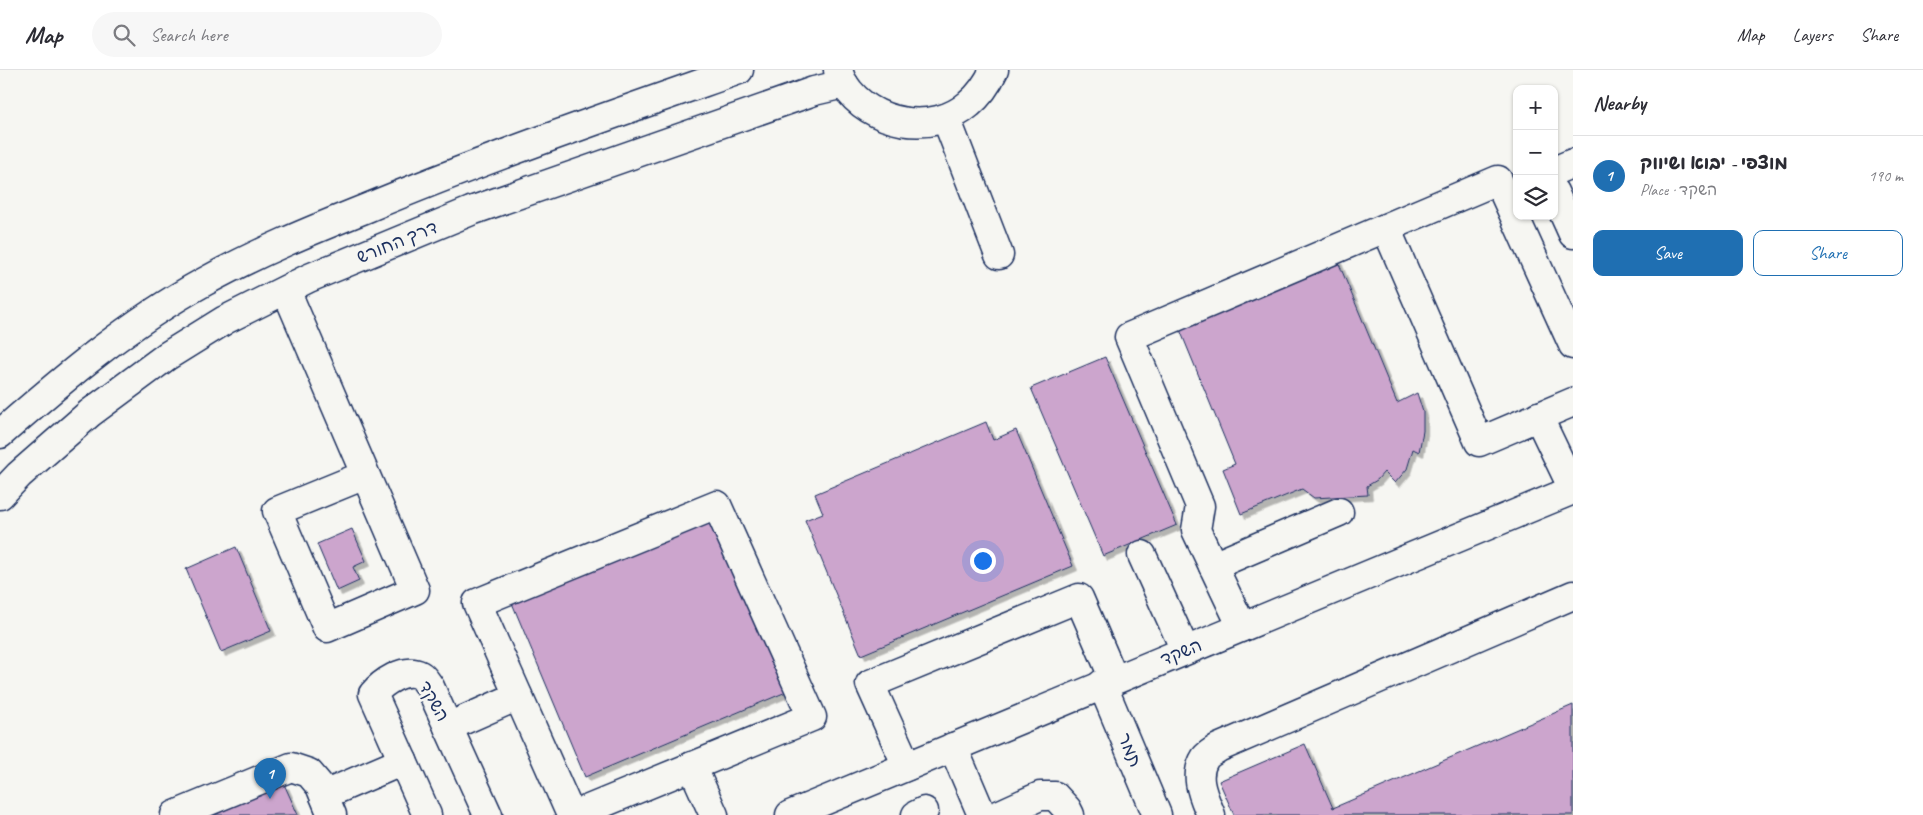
<!DOCTYPE html>
<html lang="en">
<head>
<meta charset="utf-8">
<style>
	body { margin:0; font-family:Caveat,"Playpen Sans Hebrew",sans-serif; background:#f7f7f7; color:#2b2b33 }
	.controls { position:absolute; right:15px; top:15px; display:grid; overflow:hidden; border-radius:10px; box-shadow:0 1px 4px #0004 }
	.controls button { width:45px; height:45px; display:grid; place-items:center; padding:0; border:0; border-bottom:1px solid #e1e1e2; background:#fff; color:#2b2b33; font:25px sans-serif }
	.you { position:absolute; left:982px; top:490px; width:18px; height:18px; margin:-12px; border:4px solid #fff; border-radius:50%; background:#1a73e8; box-shadow:0 0 0 8px #1a73e833 }
	.badge { display:grid; place-items:center; width:32px; height:32px; border-radius:50%; background:#1f6fb2; color:#fff; font-size:16px; font-weight:700 }
	.pin { position:absolute; translate:-50% -41px; filter:drop-shadow(0 1px 2px #0008) }
	.pin::after { content:''; position:absolute; top:26px; width:18px; height:15px; background:inherit; clip-path:polygon(0 0,100% 0,50% 100%) }
	.list { margin:0; padding:0; list-style:none }
	h2 { display:flex; justify-content:space-between; align-items:center; height:65px; margin:0; padding:0 20px; font-size:21px }
	h2 small { font-size:16px; font-weight:400; color:#7c7c81 }
	.list li { display:grid; grid-template-columns:32px 1fr auto; gap:15px; align-items:center; box-sizing:border-box; height:80px; padding:0 20px; border-top:1px solid #e1e1e2 }
	.list b { display:block; font-size:19px; white-space:nowrap }
	.list p { margin:0; font-size:16px; white-space:nowrap; color:#7c7c81 }
	.list em { font-size:16px; font-style:normal; color:#7c7c81 }
	.actions { display:flex; gap:10px; padding:15px 20px }
	.actions a { flex:1; padding:11px 0; border:1px solid #1f6fb2; border-radius:10px; text-align:center; font-size:18px; color:#1f6fb2 }
	.actions .main { background:#1f6fb2; color:#fff }
	.icon { flex:none; width:28px; height:28px; fill:none; stroke:currentColor; stroke-width:2; stroke-linecap:round; stroke-linejoin:round }
	.map { position:relative; flex:none; width:1573px; height:745px; overflow:hidden }
	header { display:flex; align-items:center; gap:30px; box-sizing:border-box; height:70px; padding:0 25px; background:#fff; border-bottom:1px solid #e1e1e2 }
	header strong { font-size:24px }
	nav { display:flex; gap:28px; margin-inline-start:auto; font-size:18px }
	.search { width:350px; height:45px; background:#f7f7f7; display:flex; align-items:center; gap:12px; box-sizing:border-box; padding:0 18px; border-radius:28px; color:#7c7c81; font-size:19px }
	main { display:flex }
	aside { flex:1; background:#fff }
	.map>svg:first-child { display:block }
	.building { fill:#cca5cd; stroke:#1b2f5e; filter:url(#shadow) }
	.lines { fill:none; stroke-linecap:round; stroke-linejoin:round }
	.minor-casing { stroke:#1b2f5e; stroke-width:31 }
	.minor { stroke:#f6f6f2; stroke-width:28 }
	.labels { text-anchor:middle; stroke-width:5; stroke-linejoin:round; paint-order:stroke }
	.street-label { font-size:18px; fill:#1b2f5e; stroke:#f6f6f2 }
</style>
</head>
<body>
<header>
<strong>Map</strong>
<div class="search"><svg class="icon" aria-label="search" viewBox="0 0 24 24"><circle cx="10" cy="10" r="6"/><path d="M15 15l6 6"/></svg>Search here</div>
<nav><a>Map</a><a>Layers</a><a>Share</a></nav>
</header>
<main>
<div class="map">
<svg width="1573" height="745" viewBox="0 0 1573 745">
	<defs>
		<filter id="shadow"><feDropShadow dx="4.5" dy="4.5" stdDeviation="0" flood-color="#0004"/></filter>
	</defs>
	<rect width="100%" height="100%" fill="#f6f6f2"/>
	<filter id="ink" filterUnits="userSpaceOnUse"><feTurbulence type="fractalNoise" baseFrequency=".02" numOctaves="2"/><feDisplacementMap in="SourceGraphic" scale="10" xChannelSelector="R" yChannelSelector="G"/><feConvolveMatrix kernelMatrix="1 2 1 2 8 2 1 2 1" color-interpolation-filters="sRGB"/></filter>
	<g filter="url(#ink)">
		<!-- building -->
		<g class="building">
			<polygon points="1337,189 1397,333 1417,323 1423,342 1423,361 1419,382 1413,379 1407,399 1395,413 1384,402 1377,410 1367,416 1368,425 1314,428 1302,419 1241,444 1223,399 1235,394 1178,255"/>
			<polygon points="1105,287 1177,455 1103,486 1031,318"/>
			<polygon points="986,352 993,370 1016,360 1073,496 861,585 805,450 823,443 815,424"/>
			<polygon points="713,448 786,622 585,707 512,533"/>
			<polygon points="352,459 366,491 353,497 359,511 337,521 317,474"/>
			<polygon points="236,477 271,561 221,582 186,499"/>
			<polygon points="1573,635 1573,745 1234,745 1219,711 1305,674 1333,738"/>
			<polygon points="284,714 298,745 214,745"/>
		</g>
		<g class="lines">
			<defs>
				<g id="minor">
					<path d="M838,0C840,5 841,10 844,14C870,55 933,66 969,34C981,24 988,13 994,0"/>
					<polyline points="946,48 999,185"/>
					<polyline points="1554,101 1573,93"/>
					<polyline points="1554,122 1573,164"/>
					<polyline points="1386,158 1479,372 1573,332"/>
					<polyline points="286,220 415,520 327,558 277,441 365,405"/>
					<polyline points="1538,346 1573,419"/>
					<path d="M0,364C64,308 129,253 204,212C256,183 312,160 367,138C489,87 614,44 739,0"/>
					<polyline points="0,425 19,405 90,343 167,286 225,250 309,208 471,141 814,21 844,14"/>
					<polyline points="1142,485 1185,580"/>
					<polyline points="1213,496 1339,442"/>
					<polyline points="1242,557 1196,460 1200,436 1129,267 1498,110 1573,275"/>
					<polyline points="1102,614 1157,745"/>
					<polyline points="448,657 518,626"/>
					<polyline points="953,677 982,745"/>
					<polyline points="692,696 714,745"/>
					<polyline points="907,696 870,614 1079,528 1114,609"/>
					<polyline points="324,725 403,691"/>
					<polyline points="175,745 291,697 309,703 320,716 332,745"/>
					<path d="M427,745L373,624C382,613 404,597 420,605C424,607 427,613 430,617L488,745"/>
					<polyline points="571,745 477,533 717,435 812,647 574,745"/>
					<polyline points="790,745 1573,420"/>
					<polyline points="916,745 924,741"/>
					<polyline points="998,745 1040,726 1055,726 1067,739 1070,745"/>
					<path d="M1211,745C1204,727 1193,707 1205,688C1208,684 1214,681 1218,678L1573,525"/>
				</g>
			</defs>
			<!-- minor casing -->
			<use href="#minor" class="minor-casing"/>
			<!-- minor -->
			<use href="#minor" class="minor"/>
		</g>
	</g>
	<g class="labels">
		<!-- street labels -->
		<g class="street-label">
			<text transform="translate(397 172) rotate(-22)" y="6">דרך החורש</text>
			<text transform="translate(1181 582) rotate(-22)" y="6">השקד</text>
			<text transform="translate(434 631) rotate(61)" y="6">השקד</text>
			<text transform="translate(1130 680) rotate(67)" y="6">תמר</text>
		</g>
	</g>
</svg>
<div class="controls">
<button>+</button>
<button>−</button>
<button><svg class="icon" aria-label="layers" viewBox="0 0 24 24"><path d="M12 4l9 5-9 5-9-5zM3 14l9 5 9-5"/></svg></button>
</div>
<div class="you"></div>
<div class="pin badge" style="left:270px;top:729px">1</div>
</div>
<aside>
<h2>Nearby<small></small></h2>
<ul class="list">
<li><span class="badge">1</span><div><b>מוצפי - יבוא ושיווק</b><p>Place · השקד</p></div><em>190 m</em></li>
</ul>
<div class="actions"><a class="main">Save</a><a>Share</a></div>
</aside>
</main>
</body>
</html>
